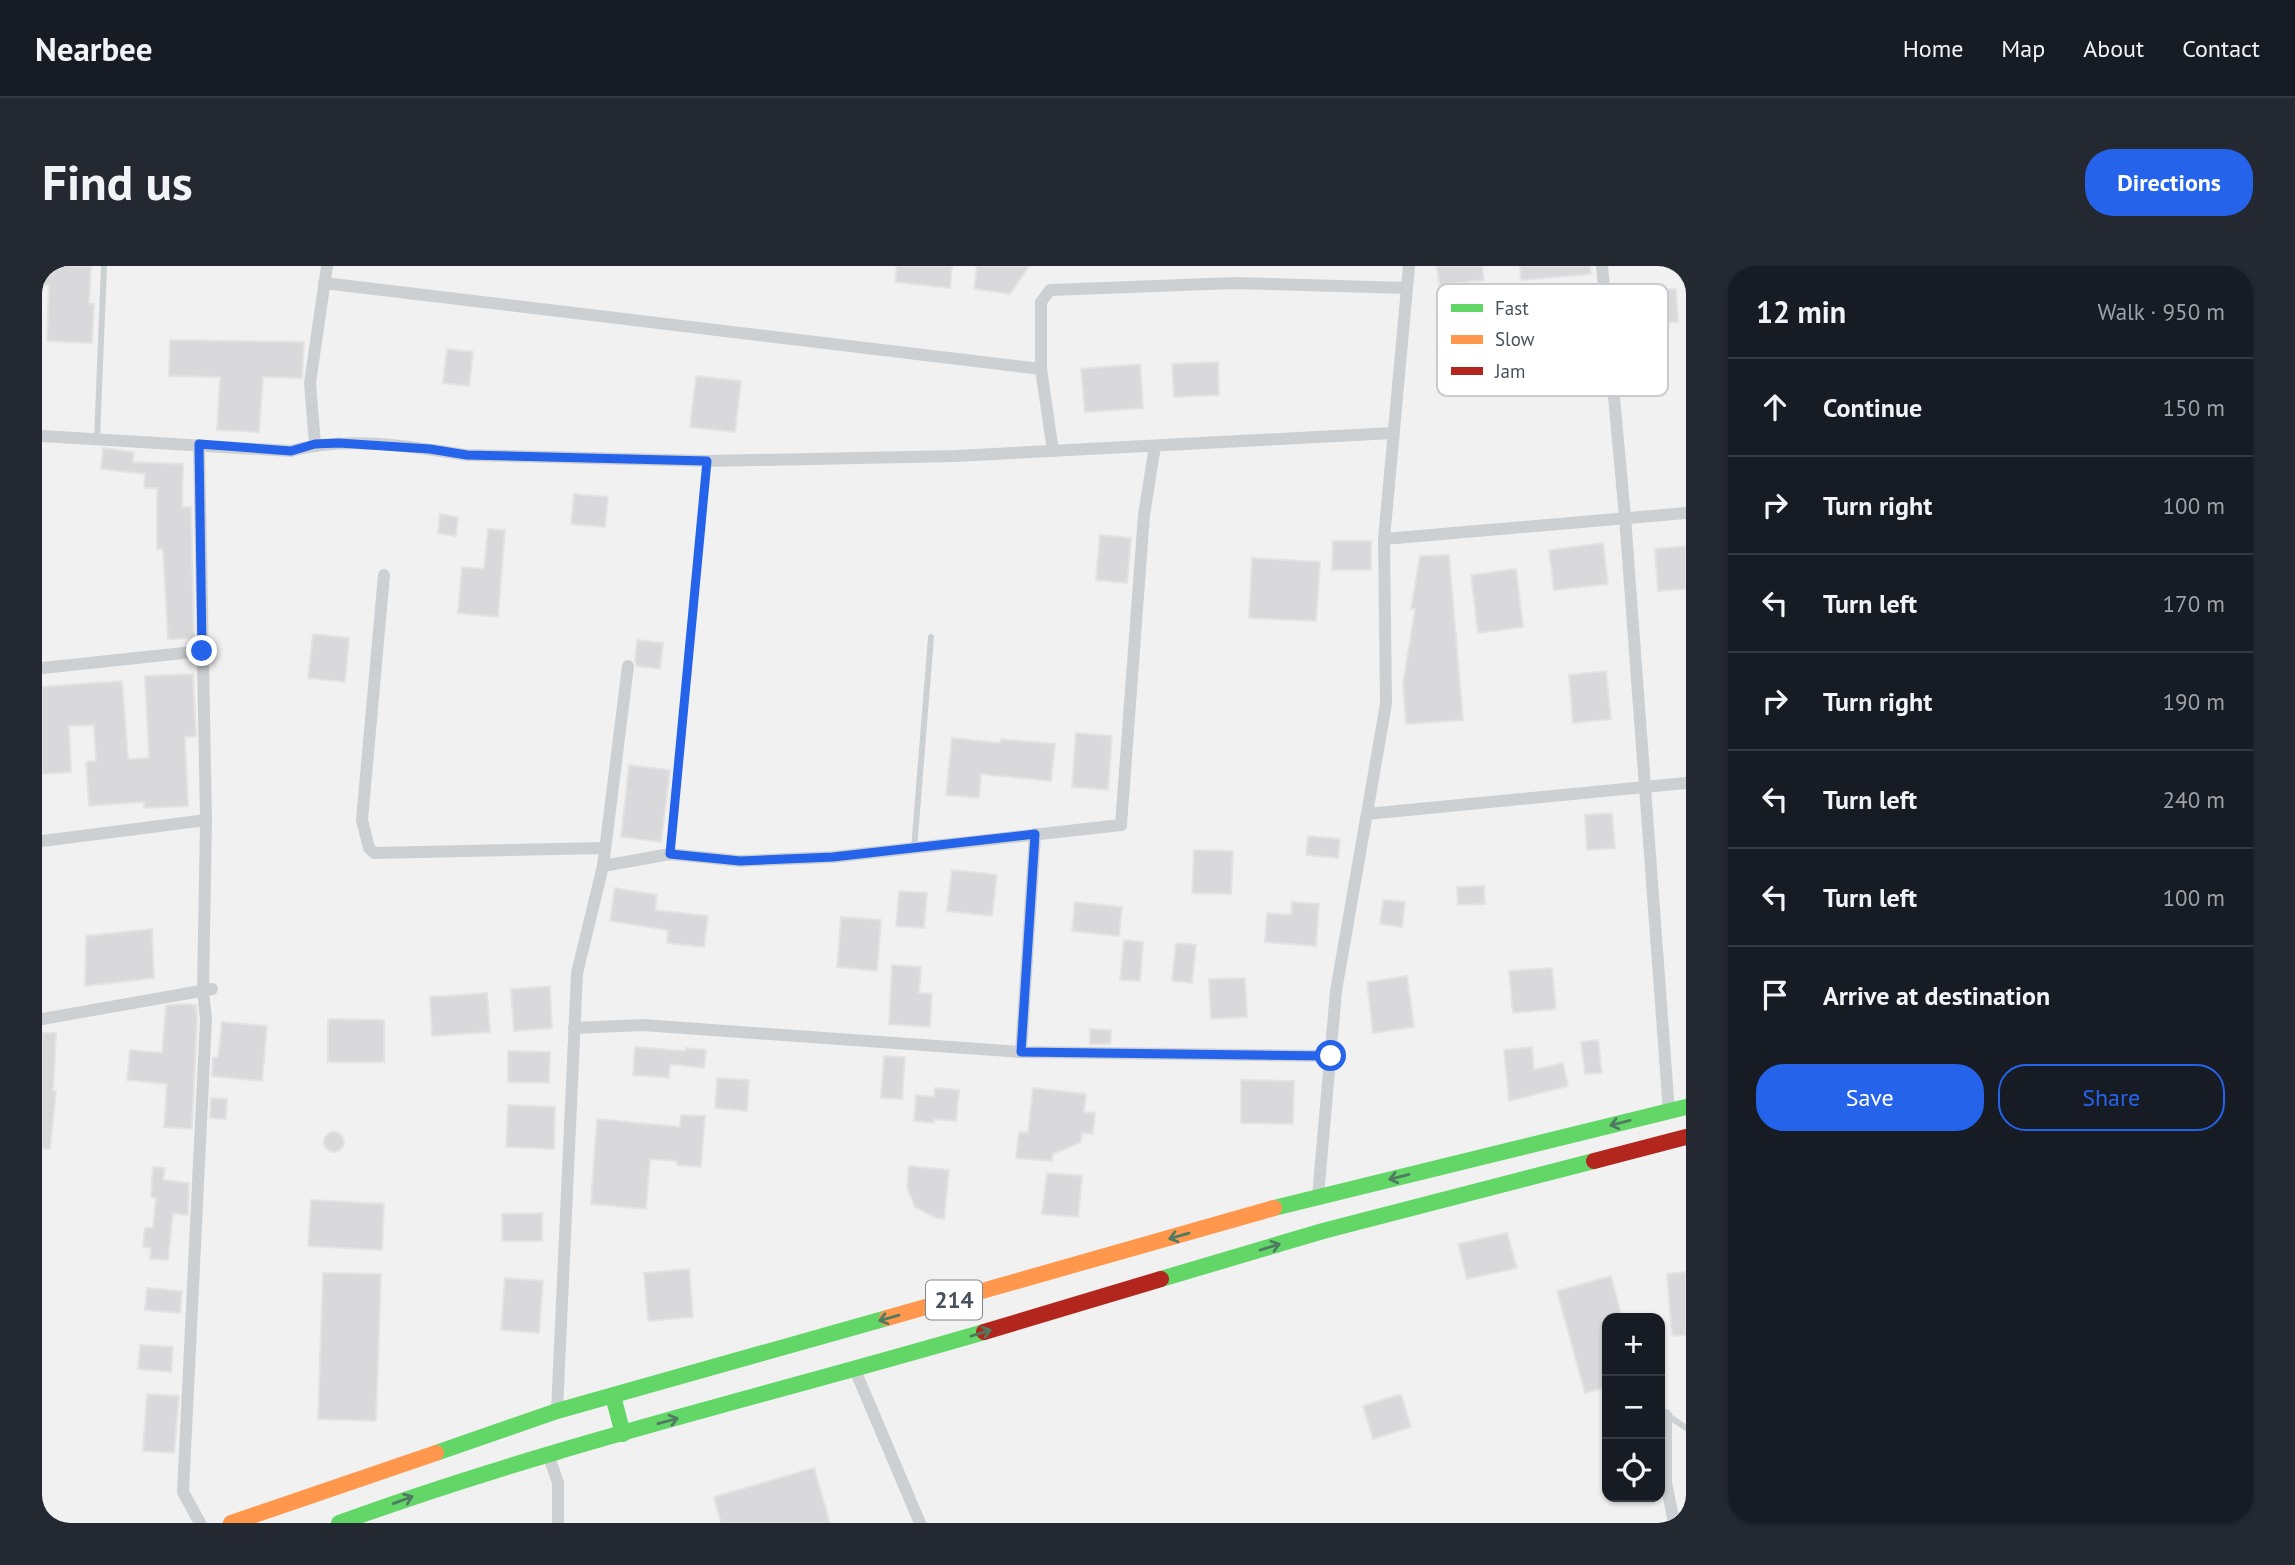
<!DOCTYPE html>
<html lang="en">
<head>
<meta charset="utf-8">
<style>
	body { margin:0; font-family:"PT Sans",sans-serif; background:#242831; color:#f1f3f6 }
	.controls { position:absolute; right:21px; bottom:21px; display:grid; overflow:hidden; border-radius:14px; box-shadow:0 2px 5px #0004 }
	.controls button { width:63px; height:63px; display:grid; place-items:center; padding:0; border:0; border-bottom:2px solid #363941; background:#171b24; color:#f1f3f6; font:35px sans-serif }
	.stop { position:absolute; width:21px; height:21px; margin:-16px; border:5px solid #2563eb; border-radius:50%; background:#fff }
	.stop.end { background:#2563eb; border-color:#fff; box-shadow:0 2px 7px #0008 }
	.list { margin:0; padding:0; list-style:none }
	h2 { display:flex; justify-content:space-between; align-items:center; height:91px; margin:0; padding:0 28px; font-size:30px }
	h2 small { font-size:23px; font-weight:400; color:#9ea1a6 }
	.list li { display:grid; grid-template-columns:46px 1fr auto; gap:21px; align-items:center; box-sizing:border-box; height:98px; padding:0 28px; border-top:2px solid #363941 }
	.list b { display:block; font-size:26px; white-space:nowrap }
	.list em { font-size:23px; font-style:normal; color:#9ea1a6 }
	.actions { display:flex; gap:14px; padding:21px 28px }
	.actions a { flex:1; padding:16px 0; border:2px solid #2563eb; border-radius:28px; text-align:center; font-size:24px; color:#2563eb }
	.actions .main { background:#2563eb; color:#fff }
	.icon { flex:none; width:38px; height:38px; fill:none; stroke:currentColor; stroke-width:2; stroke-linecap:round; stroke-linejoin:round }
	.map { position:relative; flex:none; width:1644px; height:1257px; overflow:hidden; border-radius:28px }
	header { display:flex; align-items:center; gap:42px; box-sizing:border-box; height:98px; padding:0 35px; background:#171b24; border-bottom:2px solid #363941 }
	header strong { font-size:33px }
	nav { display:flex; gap:38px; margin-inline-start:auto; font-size:24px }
	.intro { display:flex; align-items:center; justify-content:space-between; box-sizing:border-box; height:168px; padding:0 42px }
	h1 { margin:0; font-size:49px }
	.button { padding:18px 32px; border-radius:28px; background:#2563eb; color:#fff; font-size:24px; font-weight:700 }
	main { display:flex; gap:42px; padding:0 42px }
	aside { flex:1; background:#171b24; border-radius:28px; box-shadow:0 2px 5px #0004 }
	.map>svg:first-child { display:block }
	.building { fill:#d9d9db; stroke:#e3e3e4; stroke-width:2 }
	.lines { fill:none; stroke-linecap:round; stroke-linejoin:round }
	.lane { stroke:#cdd0d2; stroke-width:6 }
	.street { stroke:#cdd0d2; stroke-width:12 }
	.fast { stroke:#63d668; stroke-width:16 }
	.slow { stroke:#ff974d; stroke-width:16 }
	.jam { stroke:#b3261e; stroke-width:16 }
	.oneway { stroke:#507a61 }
	.route { stroke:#2563eb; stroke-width:9 }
	.labels { text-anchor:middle; stroke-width:6; stroke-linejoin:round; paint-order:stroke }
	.shield { fill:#fff; stroke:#7f868e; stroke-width:2 }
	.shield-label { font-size:23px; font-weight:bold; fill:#48525e }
	.key { fill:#fff; stroke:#c8cbcf; stroke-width:2 }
	.key-label { font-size:19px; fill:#48525e }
</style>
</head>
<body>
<header>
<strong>Nearbee</strong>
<nav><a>Home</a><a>Map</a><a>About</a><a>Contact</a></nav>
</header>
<div class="intro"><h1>Find us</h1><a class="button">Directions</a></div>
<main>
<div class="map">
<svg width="1644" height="1257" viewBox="0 0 1644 1257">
	<rect width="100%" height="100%" fill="#f2f1f1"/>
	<!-- building -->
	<g class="building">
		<polygon points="0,0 49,0 47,38 52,38 50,77 5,75 7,19 0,19"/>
		<polygon points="855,0 910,0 908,22 853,16"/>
		<polygon points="935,0 987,0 968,28 932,23"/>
		<polygon points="1395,0 1440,0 1442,14 1397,19"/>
		<polygon points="1478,0 1548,0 1549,8 1479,14"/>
		<polygon points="1634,23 1636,56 1586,59 1584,26"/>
		<polygon points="128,74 262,76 260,112 221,111 217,166 175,164 178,111 127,110"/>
		<polygon points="405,83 431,86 427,120 401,117"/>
		<polygon points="1176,96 1177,129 1132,131 1130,98"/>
		<polygon points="1098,98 1101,142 1043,146 1039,103"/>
		<polygon points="654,110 699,115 693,166 648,161"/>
		<polygon points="61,182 92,186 91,196 141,198 140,241 149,241 152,372 126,373 121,283 115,283 115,222 102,222 103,208 59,203"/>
		<polygon points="532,228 566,231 563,261 529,258"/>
		<polygon points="398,248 416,251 414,270 396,267"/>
		<polygon points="446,263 463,264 456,351 416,347 420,301 442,303"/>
		<polygon points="1058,269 1089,272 1085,317 1054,314"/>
		<polygon points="1291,275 1329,275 1329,304 1290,304"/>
		<polygon points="1561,277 1566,318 1512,324 1507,284"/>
		<polygon points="1644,280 1644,323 1616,325 1613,283"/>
		<polygon points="1407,289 1421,454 1364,458 1361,419 1373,343 1369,343 1378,290"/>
		<polygon points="1210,292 1278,296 1274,355 1207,352"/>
		<polygon points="1474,303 1481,361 1436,367 1429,309"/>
		<polygon points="271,368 307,372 303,416 266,412"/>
		<polygon points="595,374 621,377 618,403 595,400 593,395"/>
		<polygon points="1564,405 1569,453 1531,457 1527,409"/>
		<polygon points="151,408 154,470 143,471 146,540 102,542 102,536 47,540 44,496 54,495 52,459 27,460 29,506 0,508 0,421 80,415 86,493 107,492 103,410"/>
		<polygon points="1034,467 1070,470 1066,524 1030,521"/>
		<polygon points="910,472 958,477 959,473 1013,478 1009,515 939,508 937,532 904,529"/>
		<polygon points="587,499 628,504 619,576 579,571"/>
		<polygon points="1570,547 1573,582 1545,584 1543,549"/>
		<polygon points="1266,570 1298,573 1296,592 1264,589"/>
		<polygon points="1152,584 1191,585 1189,628 1150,627"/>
		<polygon points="910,604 955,609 950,650 905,645"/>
		<polygon points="1442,620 1443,638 1416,639 1415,621"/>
		<polygon points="573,622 615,629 613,644 666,650 662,681 625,677 626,664 568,655"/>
		<polygon points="857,625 885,627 882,662 854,660"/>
		<polygon points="1341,634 1363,636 1360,661 1338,658"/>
		<polygon points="1033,636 1080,641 1077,670 1030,665"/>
		<polygon points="1250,636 1277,638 1274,680 1223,676 1225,647 1249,649"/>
		<polygon points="799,651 839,654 835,705 795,701"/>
		<polygon points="110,663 112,712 43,720 44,670"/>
		<polygon points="1082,674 1101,676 1098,715 1078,714"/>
		<polygon points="1134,677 1154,679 1150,717 1130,715"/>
		<polygon points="850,699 879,701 877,727 890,728 888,761 847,758"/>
		<polygon points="1510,702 1514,743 1471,747 1467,705"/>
		<polygon points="1365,710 1372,761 1331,767 1325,716"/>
		<polygon points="1203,712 1205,751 1169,753 1167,713"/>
		<polygon points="508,720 510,762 472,765 469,723"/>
		<polygon points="445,727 448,766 390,770 388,731"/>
		<polygon points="138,738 154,739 155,753 150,863 122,861 125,818 85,814 88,784 120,787 124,740"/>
		<polygon points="286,753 342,754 342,796 286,796"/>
		<polygon points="180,756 225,760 220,815 170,810 171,792 176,792"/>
		<polygon points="1048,763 1069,764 1068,778 1048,778"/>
		<polygon points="0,767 14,767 11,825 14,825 8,883 0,883"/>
		<polygon points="1556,774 1560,807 1543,808 1539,776"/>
		<polygon points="593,781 643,785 644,782 664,784 662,802 628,798 627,812 591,809"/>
		<polygon points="1490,781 1492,804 1521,797 1526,820 1467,835 1462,784"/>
		<polygon points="466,785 508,786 507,817 466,816"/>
		<polygon points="842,790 863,791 860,833 839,832"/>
		<polygon points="675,812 707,814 705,845 673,842"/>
		<polygon points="1199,814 1252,815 1251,858 1199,857"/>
		<polygon points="893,822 917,824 914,855 892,853 892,857 872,855 874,829 892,831"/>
		<polygon points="991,822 1044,828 1042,846 1053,847 1051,868 1040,867 1039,876 1011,888 1010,895 974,892 977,866 986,867"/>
		<polygon points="169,832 185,833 184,853 168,852"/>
		<polygon points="466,839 513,841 512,883 464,881"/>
		<polygon points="639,849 663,850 659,901 635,899 635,895 608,893 604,943 549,938 555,853 638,861"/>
		<circle cx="292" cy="876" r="10"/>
		<polygon points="867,900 907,904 902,953 894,952 873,941 865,921"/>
		<polygon points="111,901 123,902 121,914 147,917 146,949 131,947 126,994 108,993 109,982 101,981 103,962 111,962 114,932 109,931"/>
		<polygon points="1005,907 1040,910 1036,951 1000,948"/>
		<polygon points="269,934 342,938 340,984 266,980"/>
		<polygon points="500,947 500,975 460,975 460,948"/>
		<polygon points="1465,967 1475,1002 1425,1013 1416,978"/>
		<polygon points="647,1003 651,1051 606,1055 602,1007"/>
		<polygon points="1644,1006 1644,1069 1630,1070 1625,1008"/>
		<polygon points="281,1007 339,1008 334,1155 276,1153"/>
		<polygon points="1569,1010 1580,1052 1565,1052 1565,1121 1543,1127 1515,1025"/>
		<polygon points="463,1012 501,1015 497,1067 459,1064"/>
		<polygon points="105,1022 140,1025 138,1047 103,1044"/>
		<polygon points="98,1079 131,1081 129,1106 96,1103"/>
		<polygon points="105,1128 137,1130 132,1187 101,1185"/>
		<polygon points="1359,1128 1369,1161 1331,1173 1321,1140"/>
		<polygon points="772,1202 788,1257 679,1257 672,1231"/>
	</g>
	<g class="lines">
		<!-- lane -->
		<g class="lane">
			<polyline points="55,173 62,0"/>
			<polyline points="872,583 889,371"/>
			<polyline points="628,588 665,195"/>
			<polyline points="1625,1149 1644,1162"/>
		</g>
		<!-- street -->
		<g class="street">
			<polyline points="1560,0 1583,251 1627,846"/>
			<polyline points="282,17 999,103"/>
			<path d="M0,170L249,185C303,169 370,181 425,189L665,195L914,190L1351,167"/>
			<polyline points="273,178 268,117 285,0"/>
			<polyline points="157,179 164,554 161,725 164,753 141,1226 158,1257"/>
			<polyline points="1011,185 999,103 999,36 1008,24 1193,17 1365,22"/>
			<polyline points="1342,273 1644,247"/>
			<polyline points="342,309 320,554 327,582 332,587 563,582"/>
			<polyline points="0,402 160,385"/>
			<polyline points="1325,548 1644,517"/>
			<polyline points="0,575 164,554"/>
			<polyline points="561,600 628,588 698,595 791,591 1079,559 1102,249 1113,180"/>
			<polyline points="0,753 170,723"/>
			<polyline points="532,762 601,759 979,786 1289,790"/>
			<polyline points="979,786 993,568"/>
			<polyline points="1276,930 1294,725 1344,438 1342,273 1367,0"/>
			<polyline points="813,1104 878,1257"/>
			<polyline points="515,1145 535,707 561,600 586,400"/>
			<polyline points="1624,1149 1624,1216 1632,1257"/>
			<polyline points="506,1188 516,1217 516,1257"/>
		</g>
		<!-- fast -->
		<g class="fast">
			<polyline points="1232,942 1644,841"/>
			<polyline points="1119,1013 1281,965 1552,895"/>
			<polyline points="571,1130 581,1168"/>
			<polyline points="394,1187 515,1145 845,1052"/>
			<path d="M297,1257C508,1180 727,1129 942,1066"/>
		</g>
		<!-- slow -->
		<g class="slow">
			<polyline points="845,1052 1232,942"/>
			<polyline points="189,1257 394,1187"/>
		</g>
		<!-- jam -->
		<g class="jam">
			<polyline points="1552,895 1644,871"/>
			<polyline points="942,1066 1119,1013"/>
		</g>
	</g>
	<!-- one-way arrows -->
	<defs><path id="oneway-shaft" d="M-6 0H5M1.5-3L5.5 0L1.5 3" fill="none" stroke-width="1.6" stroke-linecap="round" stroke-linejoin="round" transform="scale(1.75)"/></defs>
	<g class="oneway">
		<use href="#oneway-shaft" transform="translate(1578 857) rotate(166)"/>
		<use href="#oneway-shaft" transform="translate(1357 911) rotate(166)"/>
		<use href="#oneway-shaft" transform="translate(1137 970) rotate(164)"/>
		<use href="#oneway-shaft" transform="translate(1228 981) rotate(-17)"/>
		<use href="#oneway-shaft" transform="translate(847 1052) rotate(164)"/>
		<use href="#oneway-shaft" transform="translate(939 1067) rotate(-17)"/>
		<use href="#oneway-shaft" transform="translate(626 1155) rotate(-15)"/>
		<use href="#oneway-shaft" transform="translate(361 1234) rotate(-20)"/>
	</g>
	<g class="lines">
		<!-- route -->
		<polyline class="route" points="160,385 157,178 249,185 273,178 297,177 388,183 425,189 665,195 628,588 698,595 791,591 993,568 979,786 1289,790"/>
	</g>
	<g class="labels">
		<!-- shield labels -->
		<rect class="shield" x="884" y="1014.5" width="56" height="39" rx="5"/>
		<g class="shield-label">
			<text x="912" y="1042">214</text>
		</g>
	</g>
	<!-- legend -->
	<rect x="1395" y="18" width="231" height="112" rx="10" class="key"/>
	<rect x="1409" y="38" width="32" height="8" fill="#63d668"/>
	<rect x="1409" y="69" width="32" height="9" fill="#ff974d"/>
	<rect x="1409" y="101" width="32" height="8" fill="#b3261e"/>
	<g class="key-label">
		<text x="1453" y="49">Fast</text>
		<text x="1453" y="80">Slow</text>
		<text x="1453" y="112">Jam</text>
	</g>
</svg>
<div class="controls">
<button>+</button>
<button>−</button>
<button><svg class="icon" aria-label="locate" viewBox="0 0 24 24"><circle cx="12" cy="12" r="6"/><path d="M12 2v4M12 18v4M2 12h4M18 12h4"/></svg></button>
</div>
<div class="stop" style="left:1289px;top:790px"></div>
<div class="stop end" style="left:160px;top:385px"></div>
</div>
<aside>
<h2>12 min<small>Walk · 950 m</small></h2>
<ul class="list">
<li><svg class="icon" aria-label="ahead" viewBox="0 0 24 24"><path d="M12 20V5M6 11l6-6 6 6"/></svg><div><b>Continue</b></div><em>150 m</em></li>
<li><svg class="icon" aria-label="right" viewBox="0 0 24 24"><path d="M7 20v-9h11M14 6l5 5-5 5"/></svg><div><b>Turn right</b></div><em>100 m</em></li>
<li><svg class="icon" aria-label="left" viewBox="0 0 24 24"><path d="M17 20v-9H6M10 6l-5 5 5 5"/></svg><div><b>Turn left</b></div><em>170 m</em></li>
<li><svg class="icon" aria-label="right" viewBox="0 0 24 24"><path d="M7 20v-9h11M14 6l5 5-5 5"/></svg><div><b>Turn right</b></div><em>190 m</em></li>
<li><svg class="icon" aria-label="left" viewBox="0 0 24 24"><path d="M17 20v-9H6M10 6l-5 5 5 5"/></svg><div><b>Turn left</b></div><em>240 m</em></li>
<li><svg class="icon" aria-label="left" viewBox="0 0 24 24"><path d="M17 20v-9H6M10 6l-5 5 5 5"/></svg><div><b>Turn left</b></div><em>100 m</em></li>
<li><svg class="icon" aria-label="arrive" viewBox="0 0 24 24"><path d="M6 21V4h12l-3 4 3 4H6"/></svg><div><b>Arrive at destination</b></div></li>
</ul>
<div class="actions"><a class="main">Save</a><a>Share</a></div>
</aside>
</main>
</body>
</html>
